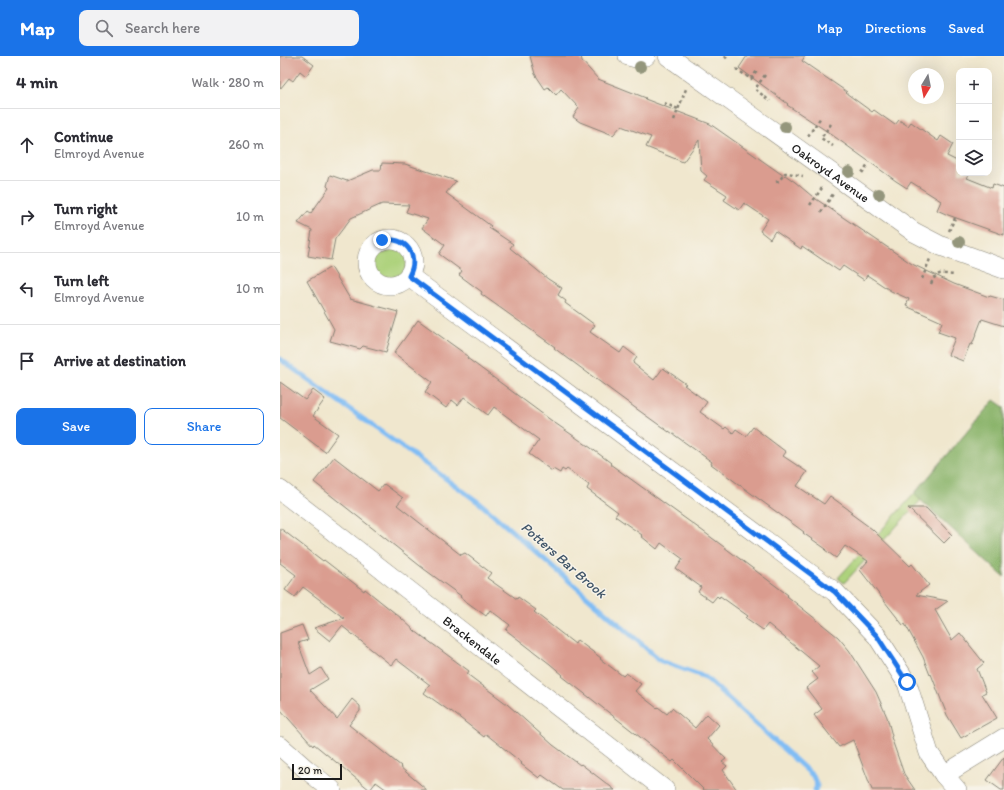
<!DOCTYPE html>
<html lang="en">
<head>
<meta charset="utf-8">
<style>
	body { margin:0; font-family:Itim,sans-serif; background:#f2f2f3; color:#2b2b33 }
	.controls { position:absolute; right:12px; top:12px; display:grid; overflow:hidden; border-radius:8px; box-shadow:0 4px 16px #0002 }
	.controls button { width:36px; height:36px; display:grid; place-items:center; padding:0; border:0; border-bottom:1px solid #e1e1e2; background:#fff; color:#2b2b33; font:20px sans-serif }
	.compass { position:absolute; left:628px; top:12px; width:36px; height:36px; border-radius:50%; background:#fff; box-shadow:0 4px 16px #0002; rotate:190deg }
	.scale { position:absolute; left:12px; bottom:10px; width:50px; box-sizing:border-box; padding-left:4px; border:2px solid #1c1c1c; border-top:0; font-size:11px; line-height:14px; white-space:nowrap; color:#1c1c1c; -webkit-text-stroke:3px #f7f3e8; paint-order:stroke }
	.stop { position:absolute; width:12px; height:12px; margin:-9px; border:3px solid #1a73e8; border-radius:50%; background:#fff }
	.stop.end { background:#1a73e8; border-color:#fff; box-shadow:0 1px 4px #0008 }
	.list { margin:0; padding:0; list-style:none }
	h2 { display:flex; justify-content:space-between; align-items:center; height:52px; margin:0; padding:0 16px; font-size:17px }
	h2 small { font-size:13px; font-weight:400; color:#7c7c81 }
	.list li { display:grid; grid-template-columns:26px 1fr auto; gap:12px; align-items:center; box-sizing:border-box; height:72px; padding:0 16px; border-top:1px solid #e1e1e2 }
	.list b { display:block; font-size:15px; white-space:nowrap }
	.list p { margin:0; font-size:13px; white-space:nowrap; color:#7c7c81 }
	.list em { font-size:13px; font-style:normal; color:#7c7c81 }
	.actions { display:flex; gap:8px; padding:12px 16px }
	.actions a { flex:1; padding:9px 0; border:1px solid #1a73e8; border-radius:8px; text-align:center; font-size:14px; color:#1a73e8 }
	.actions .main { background:#1a73e8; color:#fff }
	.icon { flex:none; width:22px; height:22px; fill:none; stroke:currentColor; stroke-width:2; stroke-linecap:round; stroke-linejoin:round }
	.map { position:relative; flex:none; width:724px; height:734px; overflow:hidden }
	header { display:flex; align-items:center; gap:24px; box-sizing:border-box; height:56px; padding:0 20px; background:#1a73e8; color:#fff }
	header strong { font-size:19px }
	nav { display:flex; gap:22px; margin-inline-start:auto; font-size:14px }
	.search { width:280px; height:36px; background:#f2f2f3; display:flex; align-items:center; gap:10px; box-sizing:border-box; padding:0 14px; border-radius:8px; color:#7c7c81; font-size:15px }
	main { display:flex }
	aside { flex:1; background:#fff }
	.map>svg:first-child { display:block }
	.green { fill:#add27b; stroke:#64774c }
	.forest { fill:#8ab46b; stroke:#536844 }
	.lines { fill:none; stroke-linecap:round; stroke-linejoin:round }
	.stream { stroke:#81bdf4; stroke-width:5 }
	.building { fill:#da9c8f }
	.minor-casing { stroke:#868275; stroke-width:20 }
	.path { stroke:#868275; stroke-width:2.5; stroke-dasharray:3 3; stroke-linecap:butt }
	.minor { stroke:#fff; stroke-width:19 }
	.tree { fill:#94967c }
	.route { stroke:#1a73e8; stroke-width:5 }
	.labels { text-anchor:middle; stroke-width:3; stroke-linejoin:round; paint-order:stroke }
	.street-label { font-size:13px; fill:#1c1c1c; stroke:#f7f3e8 }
	.water-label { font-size:14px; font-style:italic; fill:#3f5468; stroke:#f7f3e8 }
</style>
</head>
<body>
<header>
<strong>Map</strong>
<div class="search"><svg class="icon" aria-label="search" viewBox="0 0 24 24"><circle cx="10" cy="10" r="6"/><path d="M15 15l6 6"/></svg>Search here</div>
<nav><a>Map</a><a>Directions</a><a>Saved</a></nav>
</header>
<main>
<aside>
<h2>4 min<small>Walk · 280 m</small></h2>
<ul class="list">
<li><svg class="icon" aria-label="ahead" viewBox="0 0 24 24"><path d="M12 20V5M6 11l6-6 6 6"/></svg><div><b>Continue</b><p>Elmroyd Avenue</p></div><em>260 m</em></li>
<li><svg class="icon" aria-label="right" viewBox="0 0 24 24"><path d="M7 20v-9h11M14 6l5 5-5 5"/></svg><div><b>Turn right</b><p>Elmroyd Avenue</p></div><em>10 m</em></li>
<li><svg class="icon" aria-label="left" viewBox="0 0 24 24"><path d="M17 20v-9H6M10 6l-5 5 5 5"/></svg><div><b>Turn left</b><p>Elmroyd Avenue</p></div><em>10 m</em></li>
<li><svg class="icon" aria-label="arrive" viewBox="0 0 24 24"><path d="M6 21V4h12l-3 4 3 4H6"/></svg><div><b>Arrive at destination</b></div></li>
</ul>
<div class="actions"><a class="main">Save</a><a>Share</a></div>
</aside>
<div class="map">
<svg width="724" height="734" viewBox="0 0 724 734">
	<rect width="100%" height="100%" fill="#f7f3e8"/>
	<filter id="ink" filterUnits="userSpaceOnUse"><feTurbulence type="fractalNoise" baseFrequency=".025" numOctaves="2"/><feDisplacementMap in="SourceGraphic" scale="8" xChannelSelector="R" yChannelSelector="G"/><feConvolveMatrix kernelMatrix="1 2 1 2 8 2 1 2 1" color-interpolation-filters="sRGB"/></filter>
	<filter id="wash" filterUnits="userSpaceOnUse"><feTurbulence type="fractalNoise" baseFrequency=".012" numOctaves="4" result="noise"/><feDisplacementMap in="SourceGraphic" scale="16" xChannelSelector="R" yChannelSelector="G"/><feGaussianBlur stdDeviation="0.9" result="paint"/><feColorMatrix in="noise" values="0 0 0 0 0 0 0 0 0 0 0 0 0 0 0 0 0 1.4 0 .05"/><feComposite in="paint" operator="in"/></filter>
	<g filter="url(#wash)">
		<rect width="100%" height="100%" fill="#f0e7ce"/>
		<!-- green -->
		<g class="green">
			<circle cx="110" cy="206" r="17"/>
			<polygon points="634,438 641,444 564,527 558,522"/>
		</g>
		<!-- forest -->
		<polygon class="forest" points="714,344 724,351 724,521 634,438"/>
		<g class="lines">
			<!-- stream -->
			<polyline class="stream" points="0,303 201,448 381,605 425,621 533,720 537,730 535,734"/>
		</g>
		<g id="blocks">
			<!-- building -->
			<g class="building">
				<polygon points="0,0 22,0 34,9 26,20 20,15 13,25 9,22 0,33"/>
				<polygon points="250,0 301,0 302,5 318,23 366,42 365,43 430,68 504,120 505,119 515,126 533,141 632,208 674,228 709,241 710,240 724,244 724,270 702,263 692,289 690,288 683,305 668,299 675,282 658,276 662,266 626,250 629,243 611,235 587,219 584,224 563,210 559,215 522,190 521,193 495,175 490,183 480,175 488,163 464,147 459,154 444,144 447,139 424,124 427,120 421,115 419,84 403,106 366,91 371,81 341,70 333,79 300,66 293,61 299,52 281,33 276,39 268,31 265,33 255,18"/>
				<polygon points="467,0 525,0 522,5 567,36 566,37 592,56 594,54 615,69 619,64 628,70 631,66 658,85 661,80 673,88 667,100 679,106 679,117 690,117 687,122 712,132 713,128 724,132 724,179 668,159 657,154 661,145 631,126 627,132 616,125 548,76 507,49 508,48 459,12"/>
				<polygon points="102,107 125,108 176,125 166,137 211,170 209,172 233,188 230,192 268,223 282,232 278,239 286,245 285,247 315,269 310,276 340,297 344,291 357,301 353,307 374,324 383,312 406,328 404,329 427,346 420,356 444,373 446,371 453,377 456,373 466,380 473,371 506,396 503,400 527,416 517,430 544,448 550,440 572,456 570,457 592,473 630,510 632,508 649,529 636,539 668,545 655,554 672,584 680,577 704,607 697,613 706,636 702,638 717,662 681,682 667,659 651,618 650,619 643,601 625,568 623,569 580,514 588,505 565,490 556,502 545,494 546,493 523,477 524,476 431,408 432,406 389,375 389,376 354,351 274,292 275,291 201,238 202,236 179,219 182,215 159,198 165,189 142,172 148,163 126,156 129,149 102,148 71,162 55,183 51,204 28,200 32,174 18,167 28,155 31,157 49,132 47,130 50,119 67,125 93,114 101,114"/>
				<polygon points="51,211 70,243 118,256 106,296 83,290 80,293 50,285 54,273 27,225"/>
				<polygon points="138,264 188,300 187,302 272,365 311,392 331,407 330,408 424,476 508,539 507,540 558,581 569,594 596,636 607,661 612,680 611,681 624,718 635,734 592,734 573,684 559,691 534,659 542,653 526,632 538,623 532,616 539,610 488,568 483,574 466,562 468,560 440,540 439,542 437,540 432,546 418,536 421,531 396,513 403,503 381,487 377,493 361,480 362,479 335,460 338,456 307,433 309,429 287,413 285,415 282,413 280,417 273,413 272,415 249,398 259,384 214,351 208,359 184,341 178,349 172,344 166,352 145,336 152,326 114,297"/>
				<polygon points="0,326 25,344 33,334 45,343 33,360 58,378 45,396 0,362"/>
				<polygon points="54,401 98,435 104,428 123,442 117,449 181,499 185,497 211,517 207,522 237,543 238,541 256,554 254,556 295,588 297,584 321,602 320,603 343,620 346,617 361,628 355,635 377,652 378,651 387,658 392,652 415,672 427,658 439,669 427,683 446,703 442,706 447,710 443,714 457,734 424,734 394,704 392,706 282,620 283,619 270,608 226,574 230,569 210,554 206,560 180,541 181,540 144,513 34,426"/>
				<polygon points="628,452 646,452 672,479 664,487"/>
				<polygon points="0,472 43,505 44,504 84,535 85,533 121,562 135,575 189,615 187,618 227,648 273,689 300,709 301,708 335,734 283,734 262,719 259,722 241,708 242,707 206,678 204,681 171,655 171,656 144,637 150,629 116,603 111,609 62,570 50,585 34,572 64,562 23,531 15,541 5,534 16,519 0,507"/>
				<polygon points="22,569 28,584 18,587 30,619 41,612 48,623 30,634 57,663 72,643 80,650 80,655 69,669 121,710 120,711 147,734 107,734 96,726 90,734 34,688 33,690 0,653 0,577"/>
				<polygon points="724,701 724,734 721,734 707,724"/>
			</g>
		</g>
	</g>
	<g filter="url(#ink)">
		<use href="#blocks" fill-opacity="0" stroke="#868275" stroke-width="1"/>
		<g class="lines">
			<defs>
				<g id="minor">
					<polyline points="348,0 356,2 366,0"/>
					<path id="s1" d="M388,0L634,176L661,190L724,213"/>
					<circle cx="110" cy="206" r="23"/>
					<polyline points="129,220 555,536 597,580 627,627 649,697 664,719 677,734"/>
					<path id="s2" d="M0,434L385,734"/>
					<polyline points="0,690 26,713 52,734"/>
					<polyline points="664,719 724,682"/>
				</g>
			</defs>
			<!-- minor casing -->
			<use href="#minor" class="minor-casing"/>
			<!-- path -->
			<g class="path">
				<polyline points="445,0 448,4"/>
				<polyline points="456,13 471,23 477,15"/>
				<polyline points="485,19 475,33 490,45"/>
				<polyline points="384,47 398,53"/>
				<polyline points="394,64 406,33"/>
				<polyline points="551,68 541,82 553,90"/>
				<polyline points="528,80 541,61"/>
				<polyline points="582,117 588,108"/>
				<polyline points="496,126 499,125 505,117 508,117 523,120"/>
				<polyline points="530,149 542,132"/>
				<polyline points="541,156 553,138"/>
				<polyline points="669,175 675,162"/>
				<polyline points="642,223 650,203"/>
				<path d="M651,228C657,214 661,218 675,219"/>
			</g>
			<!-- minor -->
			<use href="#minor" class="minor"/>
		</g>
		<!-- trees -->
		<g class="tree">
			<circle cx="360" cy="11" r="6"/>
			<circle cx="505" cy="71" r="6"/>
			<circle cx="569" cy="116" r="6"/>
			<circle cx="599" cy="138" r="6"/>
			<circle cx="679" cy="186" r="6"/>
		</g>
	</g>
	<g class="lines" filter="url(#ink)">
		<!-- route -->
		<path class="route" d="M102,184C126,180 140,199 129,220L555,536L597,580L627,626"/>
	</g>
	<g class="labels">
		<!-- street labels -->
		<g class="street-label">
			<text dy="5" stroke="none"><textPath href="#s1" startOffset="200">Oakroyd Avenue</textPath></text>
			<text dy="5" stroke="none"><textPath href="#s2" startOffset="244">Brackendale</textPath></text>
		</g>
		<!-- water labels -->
		<g class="water-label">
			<text transform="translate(284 504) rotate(41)" y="5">Potters Bar Brook</text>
		</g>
	</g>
</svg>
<div class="controls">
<button>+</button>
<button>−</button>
<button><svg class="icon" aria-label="layers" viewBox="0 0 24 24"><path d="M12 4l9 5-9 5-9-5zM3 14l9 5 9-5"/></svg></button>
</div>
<svg class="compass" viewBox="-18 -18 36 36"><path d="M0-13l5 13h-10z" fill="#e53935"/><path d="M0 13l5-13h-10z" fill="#7c7c81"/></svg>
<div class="scale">20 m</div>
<div class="stop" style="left:627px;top:626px"></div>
<div class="stop end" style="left:102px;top:184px"></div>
</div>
</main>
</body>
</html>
